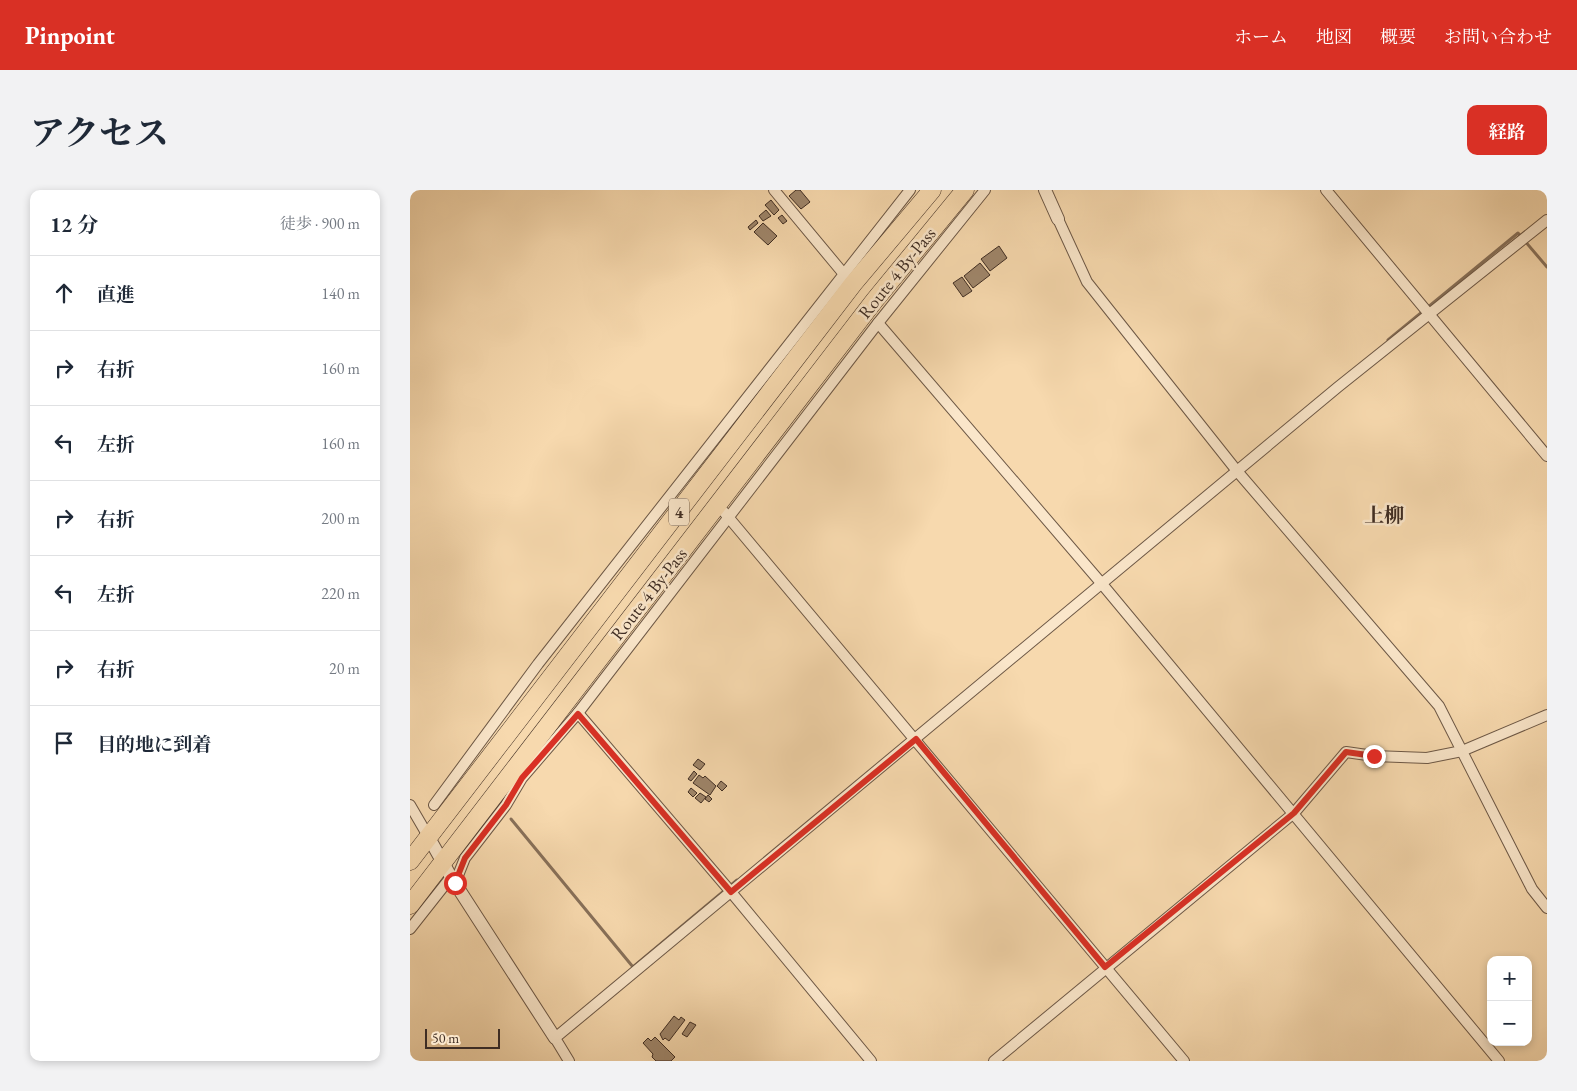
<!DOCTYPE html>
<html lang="ja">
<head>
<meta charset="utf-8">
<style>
	body { margin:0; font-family:"EB Garamond","Noto Serif JP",serif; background:#f2f2f3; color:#1f2937 }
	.controls { position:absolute; right:15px; bottom:15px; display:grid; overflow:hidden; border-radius:10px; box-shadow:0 2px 8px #0003 }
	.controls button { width:45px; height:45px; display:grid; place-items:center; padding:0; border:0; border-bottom:1px solid #e0e1e3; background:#fff; color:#1f2937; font:25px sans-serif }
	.scale { position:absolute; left:15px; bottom:12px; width:75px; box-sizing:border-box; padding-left:5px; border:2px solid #3f2d23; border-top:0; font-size:14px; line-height:18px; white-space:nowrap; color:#3f2d23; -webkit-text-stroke:4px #fae6ca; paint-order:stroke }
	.stop { position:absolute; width:15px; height:15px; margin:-11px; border:4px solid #d93025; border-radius:50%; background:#fff }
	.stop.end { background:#d93025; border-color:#fff; box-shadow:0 1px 5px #0008 }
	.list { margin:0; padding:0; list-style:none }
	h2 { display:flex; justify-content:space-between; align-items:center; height:65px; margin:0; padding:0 20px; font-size:21px }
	h2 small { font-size:16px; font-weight:400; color:#747a83 }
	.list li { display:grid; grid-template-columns:32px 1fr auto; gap:15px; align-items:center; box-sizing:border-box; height:75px; padding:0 20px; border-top:1px solid #e0e1e3 }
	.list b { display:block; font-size:19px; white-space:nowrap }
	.list em { font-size:16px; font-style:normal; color:#747a83 }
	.icon { flex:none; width:28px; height:28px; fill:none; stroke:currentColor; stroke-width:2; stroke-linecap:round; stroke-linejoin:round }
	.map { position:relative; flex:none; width:1137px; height:871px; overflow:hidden; border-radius:10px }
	header { display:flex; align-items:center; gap:30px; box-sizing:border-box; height:70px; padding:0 25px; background:#d93025; color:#fff }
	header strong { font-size:24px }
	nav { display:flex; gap:28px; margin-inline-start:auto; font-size:18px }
	.intro { display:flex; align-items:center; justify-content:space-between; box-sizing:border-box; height:120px; padding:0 30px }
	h1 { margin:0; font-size:35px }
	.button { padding:12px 22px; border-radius:10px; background:#d93025; color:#fff; font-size:18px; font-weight:700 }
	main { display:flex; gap:30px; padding:0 30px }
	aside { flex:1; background:#fff; border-radius:10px; box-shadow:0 2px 8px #0003 }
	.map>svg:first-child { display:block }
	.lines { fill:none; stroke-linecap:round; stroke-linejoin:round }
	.stream { stroke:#88715a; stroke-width:3 }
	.building { fill:#9f866b; stroke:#3f2d23 }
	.minor-casing { stroke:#6d5846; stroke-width:12 }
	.tertiary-casing { stroke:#6d5846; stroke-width:14 }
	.trunk-casing { stroke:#3f2d23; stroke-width:19 }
	.minor { stroke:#fae6ca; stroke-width:10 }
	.tertiary { stroke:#fae6ca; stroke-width:12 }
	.trunk { stroke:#f7d9ae; stroke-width:18 }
	.route { stroke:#d93025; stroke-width:6 }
	.labels { text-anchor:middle; stroke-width:5; stroke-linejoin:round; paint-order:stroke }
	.shield { fill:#fae6ca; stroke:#776455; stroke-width:1 }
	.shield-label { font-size:16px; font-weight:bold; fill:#3f2d23 }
	.street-label { font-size:18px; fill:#3f2d23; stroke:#fae6ca }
	.quarter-label { font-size:20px; font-weight:bold; fill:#3f2d23; stroke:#fae6ca }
</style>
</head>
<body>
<header>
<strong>Pinpoint</strong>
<nav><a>ホーム</a><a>地図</a><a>概要</a><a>お問い合わせ</a></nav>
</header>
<div class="intro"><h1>アクセス</h1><a class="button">経路</a></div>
<main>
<aside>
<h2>12 分<small>徒歩 · 900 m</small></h2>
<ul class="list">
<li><svg class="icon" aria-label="ahead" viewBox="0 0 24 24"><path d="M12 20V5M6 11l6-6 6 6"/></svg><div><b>直進</b></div><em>140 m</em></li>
<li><svg class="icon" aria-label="right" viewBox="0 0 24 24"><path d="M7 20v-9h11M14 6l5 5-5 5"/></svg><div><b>右折</b></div><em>160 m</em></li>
<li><svg class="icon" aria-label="left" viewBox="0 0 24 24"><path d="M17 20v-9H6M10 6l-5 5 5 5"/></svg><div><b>左折</b></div><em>160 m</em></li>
<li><svg class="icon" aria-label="right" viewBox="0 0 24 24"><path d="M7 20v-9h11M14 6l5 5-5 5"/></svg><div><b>右折</b></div><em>200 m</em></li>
<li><svg class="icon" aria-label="left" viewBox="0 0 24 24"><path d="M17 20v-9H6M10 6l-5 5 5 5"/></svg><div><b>左折</b></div><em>220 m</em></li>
<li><svg class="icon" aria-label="right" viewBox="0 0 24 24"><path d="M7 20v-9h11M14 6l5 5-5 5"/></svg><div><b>右折</b></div><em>20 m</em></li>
<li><svg class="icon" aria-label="arrive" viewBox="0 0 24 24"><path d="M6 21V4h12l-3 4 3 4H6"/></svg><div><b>目的地に到着</b></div></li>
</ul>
</aside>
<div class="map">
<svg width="1137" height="871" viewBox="0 0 1137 871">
	<rect width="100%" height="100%" fill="#f7d9ae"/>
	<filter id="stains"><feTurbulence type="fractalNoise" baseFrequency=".004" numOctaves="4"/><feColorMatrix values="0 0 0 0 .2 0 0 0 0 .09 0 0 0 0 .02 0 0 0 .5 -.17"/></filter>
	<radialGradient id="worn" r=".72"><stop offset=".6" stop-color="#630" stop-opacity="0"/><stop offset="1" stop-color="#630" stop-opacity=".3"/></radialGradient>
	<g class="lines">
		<!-- stream -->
		<g class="stream">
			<polyline points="978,150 1108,43 1137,77"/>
			<polyline points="101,629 223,777 327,690"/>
		</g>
	</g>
	<!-- building -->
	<g class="building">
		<polygon points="386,0 390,0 400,12 391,19 379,6"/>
		<polygon points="361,10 369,20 364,25 355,15"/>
		<polygon points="356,20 361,26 353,31 349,26"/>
		<polygon points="372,25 377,31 373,34 368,28"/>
		<polygon points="346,30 348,33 340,40 338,37"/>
		<polygon points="353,33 367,46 358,55 344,42"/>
		<polygon points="589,56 597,68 580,81 571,69"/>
		<polygon points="570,73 580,85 563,98 554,86"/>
		<polygon points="552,87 562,101 553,107 543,93"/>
		<polygon points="288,569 295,574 290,580 283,575"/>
		<polygon points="284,581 287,584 281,591 278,589"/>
		<polygon points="289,585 293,588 295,586 306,596 300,605 283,593"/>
		<polygon points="311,591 317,596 312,601 307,596"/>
		<polygon points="281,598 287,603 283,607 278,602"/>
		<polygon points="290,603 296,607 291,613 285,608"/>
		<polygon points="298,605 302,609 299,612 295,609"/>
		<polygon points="264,826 269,830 271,827 275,830 259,851 255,848 253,850 250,844"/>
		<polygon points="280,832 286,835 277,847 272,844"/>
		<polygon points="245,847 265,867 261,871 246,871 242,867 243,864 233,853 238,848 241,851"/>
	</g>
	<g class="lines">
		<defs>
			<g id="minor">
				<polyline points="364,0 433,83"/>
				<polyline points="916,0 1137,266"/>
				<polyline points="648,29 677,92 827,281 1029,516 1122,699 1137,718"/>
				<polyline points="468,133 692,394 1089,871"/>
				<polyline points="314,322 774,871"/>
				<polyline points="168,523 321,702 461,871"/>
				<polyline points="0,615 18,646"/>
				<polyline points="24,615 128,474 500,0"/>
				<polyline points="45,693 55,668 96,615 112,588 168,523 468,133 575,0"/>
				<polyline points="0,739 41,687"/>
				<polyline points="159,871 145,848 928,197 1137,30"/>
				<polyline points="584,871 884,623 936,562 964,566 1017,568 1052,561 1137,525"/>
			</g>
			<g id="tertiary">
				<polyline points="635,0 648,29"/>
				<polyline points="18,646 41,687 145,848"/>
			</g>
			<g id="trunk">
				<polyline points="0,671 443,94 522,0"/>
				<polyline points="0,715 464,111 555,0"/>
			</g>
		</defs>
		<!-- minor casing -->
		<use href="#minor" class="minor-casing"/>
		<!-- tertiary casing -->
		<use href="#tertiary" class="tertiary-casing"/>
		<!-- trunk casing -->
		<use href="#trunk" class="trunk-casing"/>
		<!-- minor -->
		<use href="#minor" class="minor"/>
		<!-- tertiary -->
		<use href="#tertiary" class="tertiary"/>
		<!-- trunk -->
		<use href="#trunk" class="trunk"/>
	</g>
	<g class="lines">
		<!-- route -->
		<polyline class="route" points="45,693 55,668 96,615 112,588 168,524 321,702 506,549 695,777 884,623 936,562 964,566"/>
	</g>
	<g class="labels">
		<!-- shield labels -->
		<rect class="shield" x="259" y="308.5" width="20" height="27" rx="4"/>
		<g class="shield-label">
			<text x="269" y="328">4</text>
		</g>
		<!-- street labels -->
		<g class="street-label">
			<text transform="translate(487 83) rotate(-51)" y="6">Route 4 By-Pass</text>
			<text transform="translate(239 404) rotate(-52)" y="6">Route 4 By-Pass</text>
		</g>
		<!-- quarter labels -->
		<g class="quarter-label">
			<text x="974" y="332">上柳</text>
		</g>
	</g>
	<rect width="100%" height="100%" filter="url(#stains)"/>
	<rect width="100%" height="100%" fill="url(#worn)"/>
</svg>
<div class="controls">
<button>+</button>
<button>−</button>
</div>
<div class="scale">50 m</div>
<div class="stop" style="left:45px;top:693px"></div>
<div class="stop end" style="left:964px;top:566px"></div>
</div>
</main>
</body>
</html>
